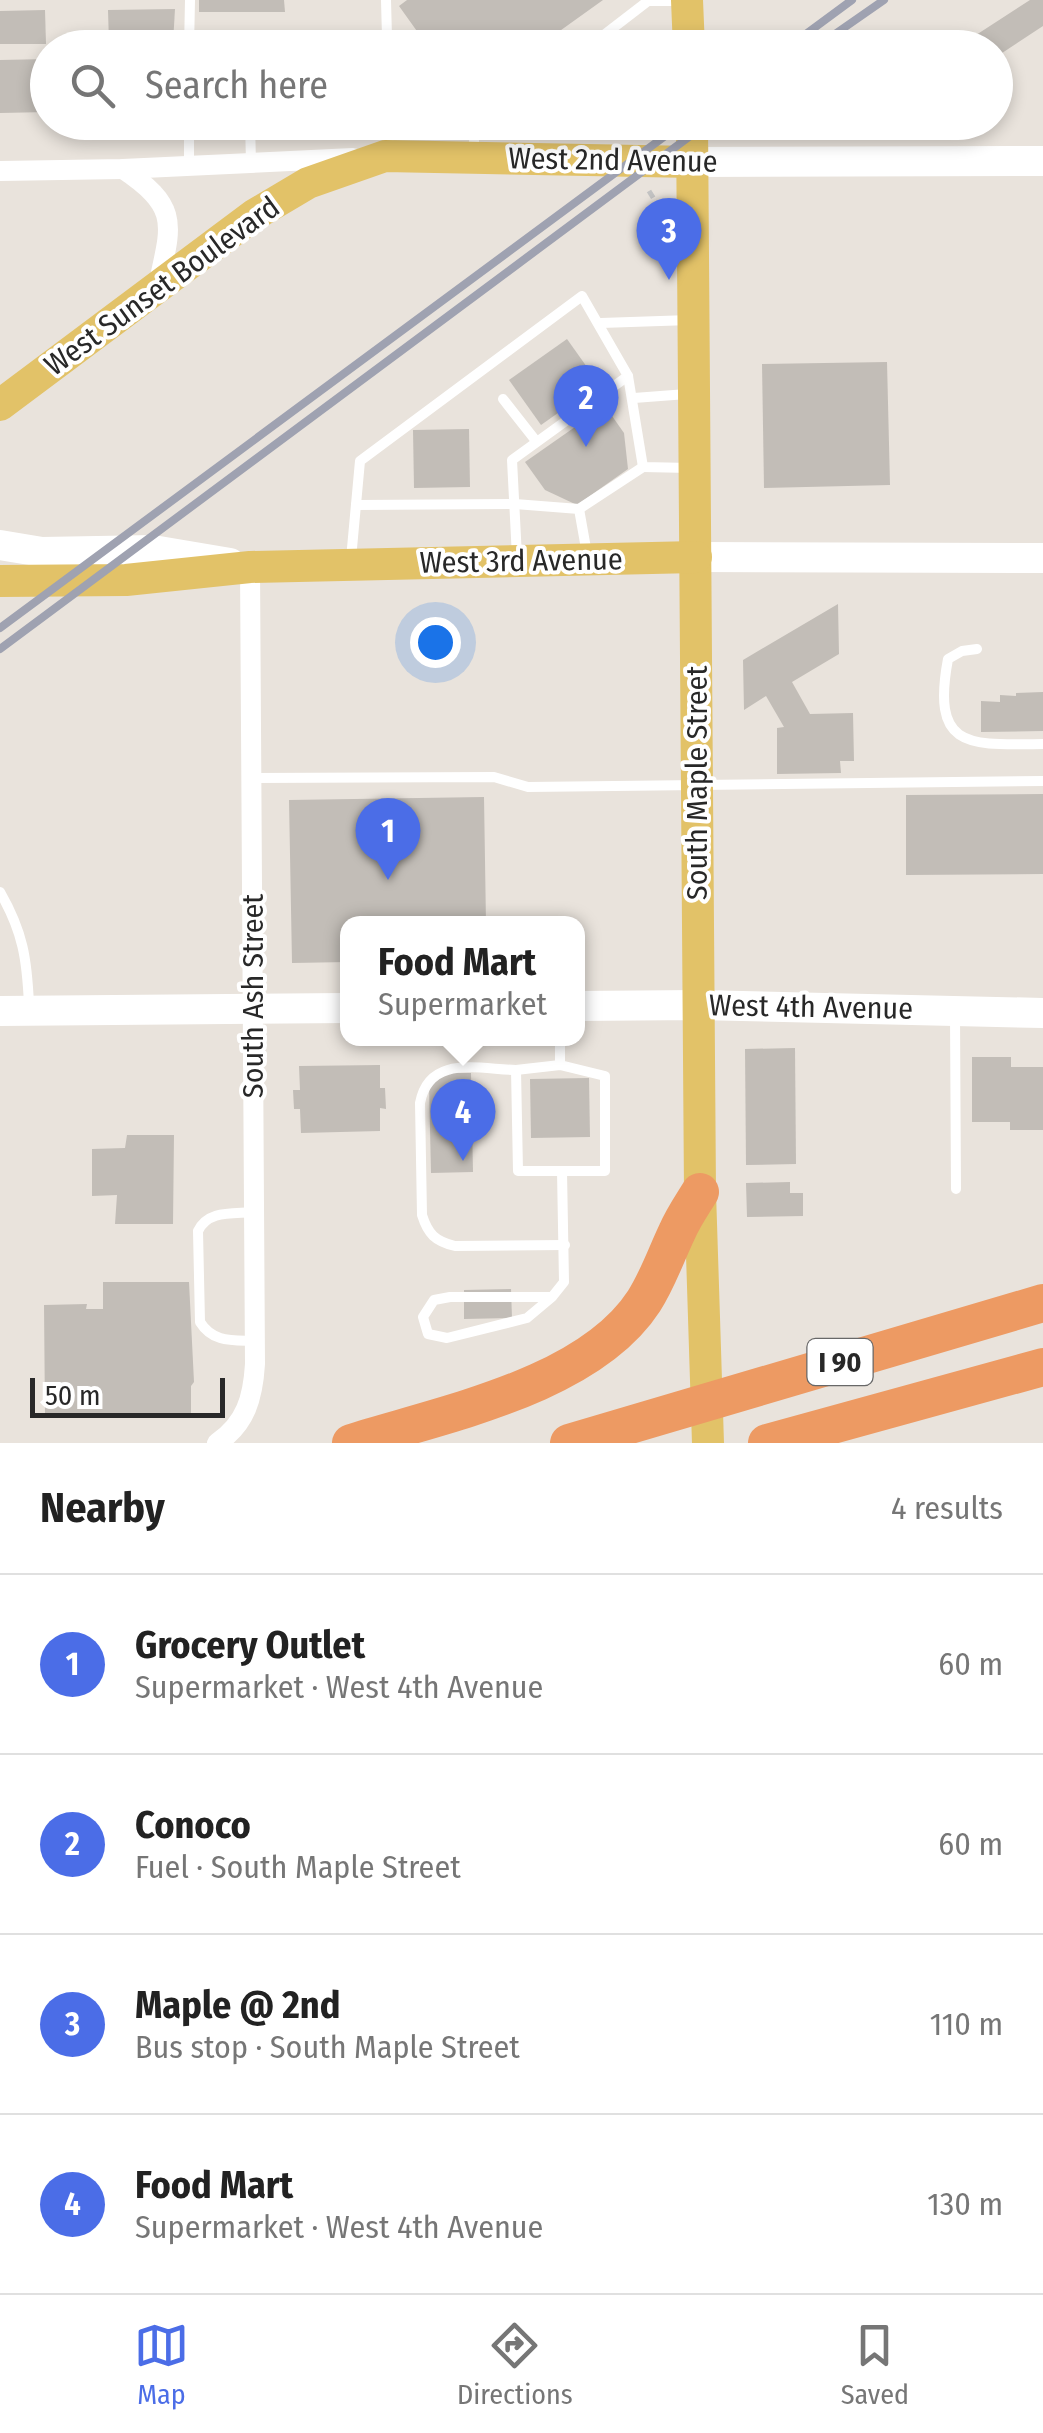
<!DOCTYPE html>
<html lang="en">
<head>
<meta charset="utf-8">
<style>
	body { margin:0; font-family:"Fira Sans Condensed",sans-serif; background:#f2f2f2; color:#222 }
	.scale { position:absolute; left:30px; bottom:25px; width:195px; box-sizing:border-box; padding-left:10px; border:5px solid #282828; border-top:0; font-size:28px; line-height:35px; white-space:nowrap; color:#282828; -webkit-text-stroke:8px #fff; paint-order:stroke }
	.you { position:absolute; left:435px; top:642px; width:35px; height:35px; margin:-25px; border:8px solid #fff; border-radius:50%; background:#1a73e8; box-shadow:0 0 0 15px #1a73e833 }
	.badge { display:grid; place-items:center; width:65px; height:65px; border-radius:50%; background:#4b6de7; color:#fff; font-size:32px; font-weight:700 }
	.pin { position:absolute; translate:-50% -82px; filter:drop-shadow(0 2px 5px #0008) }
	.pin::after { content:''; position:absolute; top:52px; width:35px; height:30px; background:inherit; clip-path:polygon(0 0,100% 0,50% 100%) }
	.popup { position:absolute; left:340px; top:916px; width:245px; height:130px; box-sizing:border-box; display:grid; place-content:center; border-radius:20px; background:#fff; filter:drop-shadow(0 2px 8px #0005); font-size:32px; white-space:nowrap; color:#767676 }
	.popup b { font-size:38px; color:#222 }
	.popup::after { content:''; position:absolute; left:50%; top:100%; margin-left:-20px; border:20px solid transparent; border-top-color:#fff }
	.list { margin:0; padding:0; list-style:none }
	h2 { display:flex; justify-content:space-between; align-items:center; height:130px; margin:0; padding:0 40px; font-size:42px }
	h2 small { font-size:32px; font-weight:400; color:#767676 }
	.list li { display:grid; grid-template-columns:65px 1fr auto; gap:30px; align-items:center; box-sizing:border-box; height:180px; padding:0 40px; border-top:2px solid #e0e0e0 }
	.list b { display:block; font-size:38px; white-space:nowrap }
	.list p { margin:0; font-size:32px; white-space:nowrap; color:#767676 }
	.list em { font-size:32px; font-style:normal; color:#767676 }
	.icon { flex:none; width:55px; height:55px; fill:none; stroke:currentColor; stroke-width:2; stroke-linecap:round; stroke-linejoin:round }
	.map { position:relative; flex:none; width:1043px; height:1443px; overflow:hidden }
	.search { position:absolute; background:#fff; box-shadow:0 5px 15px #0003; left:30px; right:30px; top:30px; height:110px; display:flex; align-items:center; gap:25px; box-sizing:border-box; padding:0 35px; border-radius:55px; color:#767676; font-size:38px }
	.sheet { height:850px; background:#fff }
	nav { display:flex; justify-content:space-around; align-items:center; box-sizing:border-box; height:140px; border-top:2px solid #e0e0e0; background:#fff; font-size:28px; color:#767676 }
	nav a { display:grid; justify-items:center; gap:5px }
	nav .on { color:#4b6de7 }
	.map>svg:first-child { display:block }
	.building { fill:#c2bdb7 }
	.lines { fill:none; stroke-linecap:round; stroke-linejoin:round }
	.path { stroke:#c3c3c3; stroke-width:5; stroke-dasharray:8 5; stroke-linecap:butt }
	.lane { stroke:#fff; stroke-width:10 }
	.street { stroke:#fff; stroke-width:20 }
	.secondary { stroke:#fff; stroke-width:30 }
	.primary { stroke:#e2c268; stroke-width:32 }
	.highway { stroke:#ed9a63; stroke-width:38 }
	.rail { stroke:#9fa2b1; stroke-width:8 }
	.labels { text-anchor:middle; stroke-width:8; stroke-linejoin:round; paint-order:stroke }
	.shield { fill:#fff; stroke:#686868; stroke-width:2.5 }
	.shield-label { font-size:28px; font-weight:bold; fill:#282828 }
	.street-label { font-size:30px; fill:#282828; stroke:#fff }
</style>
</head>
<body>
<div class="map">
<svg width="1043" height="1443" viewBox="0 0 1043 1443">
	<rect width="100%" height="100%" fill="#e9e3dc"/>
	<!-- building -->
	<g class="building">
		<polygon points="199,0 284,0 285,12 199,12"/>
		<polygon points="407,0 603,0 536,48 459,48 451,36 436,48 429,48 399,6"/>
		<polygon points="1030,0 1043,0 1043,26 996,57 996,48 956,48"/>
		<polygon points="175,9 173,43 109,43 108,10"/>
		<polygon points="45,10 46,44 0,44 0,11"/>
		<polygon points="48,59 48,112 0,113 0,60"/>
		<polygon points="567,339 599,384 541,425 509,380"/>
		<polygon points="887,362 890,485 764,488 762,364"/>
		<polygon points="605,406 624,433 628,469 577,505 545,490 525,462"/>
		<polygon points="469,429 470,487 414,488 413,430"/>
		<polygon points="838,604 839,654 792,682 810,714 853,713 854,761 840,761 841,773 777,774 777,728 784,727 766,696 744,710 743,660"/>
		<polygon points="1043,692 1043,731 981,732 981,701 1000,702 1000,695 1016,696 1016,693"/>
		<polygon points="1043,794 1043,874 906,875 906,795"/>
		<polygon points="484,797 486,924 348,924 348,962 292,963 289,800"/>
		<polygon points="795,1048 796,1164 746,1165 745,1049"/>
		<polygon points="972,1057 1011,1057 1011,1067 1043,1067 1043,1130 1010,1130 1010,1122 972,1122"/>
		<polygon points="380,1065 380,1088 385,1088 386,1109 380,1108 380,1131 301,1133 300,1109 294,1109 293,1090 300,1090 299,1066"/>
		<polygon points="441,1073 471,1073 473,1172 431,1173 429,1085"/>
		<polygon points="589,1078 590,1137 531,1138 530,1079"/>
		<polygon points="127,1135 174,1135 173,1224 115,1224 117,1195 92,1196 92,1149 125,1148"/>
		<polygon points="790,1182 790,1193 803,1193 803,1216 747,1217 746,1183"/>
		<polygon points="103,1282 189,1282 194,1382 191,1386 191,1413 45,1415 44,1305 87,1304 86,1309 103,1309"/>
		<polygon points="511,1289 512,1318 464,1319 464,1290"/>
	</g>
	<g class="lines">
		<!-- path -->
		<polyline class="path" points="649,191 657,204"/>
		<!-- lane -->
		<g class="lane">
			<polyline points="386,0 387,37"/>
			<polyline points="189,48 190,0"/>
			<polyline points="334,48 349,38 387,37 387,48"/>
			<polyline points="587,48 648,1 681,1"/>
			<polyline points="250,122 251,163"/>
			<polyline points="388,122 389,151"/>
			<polyline points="474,152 474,135 489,122"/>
			<polyline points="189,165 189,122"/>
			<polyline points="601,323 690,320"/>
			<polyline points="628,376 643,467 690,468"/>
			<polyline points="634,398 687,394"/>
			<polyline points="503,399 536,441"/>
			<polyline points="356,505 515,504 579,509 587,554"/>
			<polyline points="579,509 643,467"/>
			<polyline points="351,559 360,461 582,296 628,376 512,460 517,557"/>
			<path d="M977,649L962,651L948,659C931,750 969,745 1043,744"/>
			<polyline points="252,778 494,777 528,787 1043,781"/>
			<path d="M0,892C23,932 27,959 29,1005"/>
			<polyline points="955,1015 956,1189"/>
			<polygon points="560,1065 605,1076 605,1171 518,1171 516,1070"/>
			<polyline points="560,1065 560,1038"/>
			<path d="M516,1070C477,1069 429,1055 420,1103L422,1215C428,1234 435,1241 455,1246L565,1245"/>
			<path d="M254,1212C232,1214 208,1210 198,1231L200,1322C213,1343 233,1340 255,1341"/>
			<polyline points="552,1297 527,1318 447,1338 428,1334 423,1317 434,1300 450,1297 552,1297 564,1282 562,1171"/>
		</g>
		<!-- street -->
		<g class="street">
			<path d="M123,169C181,208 171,225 158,286"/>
			<polyline points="0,171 123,169 353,158"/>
			<path d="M217,1443C246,1424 253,1397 255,1364L250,567"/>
		</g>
		<!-- secondary -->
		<g class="secondary">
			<polyline points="693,162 1043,161"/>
			<polyline points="0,545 42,552 153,550 230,563"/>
			<polyline points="696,557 1043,558"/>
			<polyline points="578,1006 698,1005 1043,1013"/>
			<polyline points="0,1011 348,1008"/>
		</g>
		<!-- primary -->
		<g class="primary">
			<polyline points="687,0 689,48"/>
			<polyline points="692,122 700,1192 708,1443"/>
			<polyline points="0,405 254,215 308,183 385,156 693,162"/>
			<polyline points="0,581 126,580 250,567 696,557"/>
		</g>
		<!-- highway -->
		<g class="highway">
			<path d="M351,1443C443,1414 589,1386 644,1301C658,1279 666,1255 677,1232C683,1218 692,1205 700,1192"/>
			<polyline points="569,1443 1043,1303"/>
			<polyline points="767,1443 1043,1367"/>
		</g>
		<!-- rail -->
		<g class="rail">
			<polyline points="787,48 852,0"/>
			<polyline points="815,48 884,0"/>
			<polyline points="0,628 684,122"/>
			<polyline points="0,649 709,122"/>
		</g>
	</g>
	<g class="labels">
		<!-- shield labels -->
		<rect class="shield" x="807.5" y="1339" width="65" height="46" rx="8"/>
		<g class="shield-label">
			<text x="840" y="1372">I 90</text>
		</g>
		<!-- street labels -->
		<g class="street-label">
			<text transform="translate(613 160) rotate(1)" y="10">West 2nd Avenue</text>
			<text transform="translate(162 286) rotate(-36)" y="10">West Sunset Boulevard</text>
			<text transform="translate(521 561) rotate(-1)" y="10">West 3rd Avenue</text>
			<text transform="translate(697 783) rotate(-90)" y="10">South Maple Street</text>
			<text transform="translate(253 996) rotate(-90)" y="10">South Ash Street</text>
			<text transform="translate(811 1007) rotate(1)" y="10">West 4th Avenue</text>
		</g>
	</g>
</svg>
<div class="scale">50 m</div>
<div class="you"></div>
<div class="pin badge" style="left:388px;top:880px">1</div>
<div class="pin badge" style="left:586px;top:447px">2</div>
<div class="pin badge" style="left:669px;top:280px">3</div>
<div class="pin badge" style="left:463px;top:1161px">4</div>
<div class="popup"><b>Food Mart</b>Supermarket</div>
<div class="search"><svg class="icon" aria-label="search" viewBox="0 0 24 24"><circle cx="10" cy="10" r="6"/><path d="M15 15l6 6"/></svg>Search here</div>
</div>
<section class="sheet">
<h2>Nearby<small>4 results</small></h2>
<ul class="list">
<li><span class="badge">1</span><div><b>Grocery Outlet</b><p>Supermarket · West 4th Avenue</p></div><em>60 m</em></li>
<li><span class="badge">2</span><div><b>Conoco</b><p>Fuel · South Maple Street</p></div><em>60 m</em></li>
<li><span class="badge">3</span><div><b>Maple @ 2nd</b><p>Bus stop · South Maple Street</p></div><em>110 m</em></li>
<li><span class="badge">4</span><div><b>Food Mart</b><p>Supermarket · West 4th Avenue</p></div><em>130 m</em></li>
</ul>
</section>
<nav>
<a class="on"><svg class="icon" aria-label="map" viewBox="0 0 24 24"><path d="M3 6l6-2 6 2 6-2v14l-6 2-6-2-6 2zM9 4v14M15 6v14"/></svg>Map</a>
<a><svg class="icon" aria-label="directions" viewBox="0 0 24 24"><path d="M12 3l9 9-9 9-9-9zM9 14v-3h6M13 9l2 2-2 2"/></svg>Directions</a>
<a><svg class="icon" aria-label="saved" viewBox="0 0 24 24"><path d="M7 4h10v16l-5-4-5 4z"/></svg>Saved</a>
</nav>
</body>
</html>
